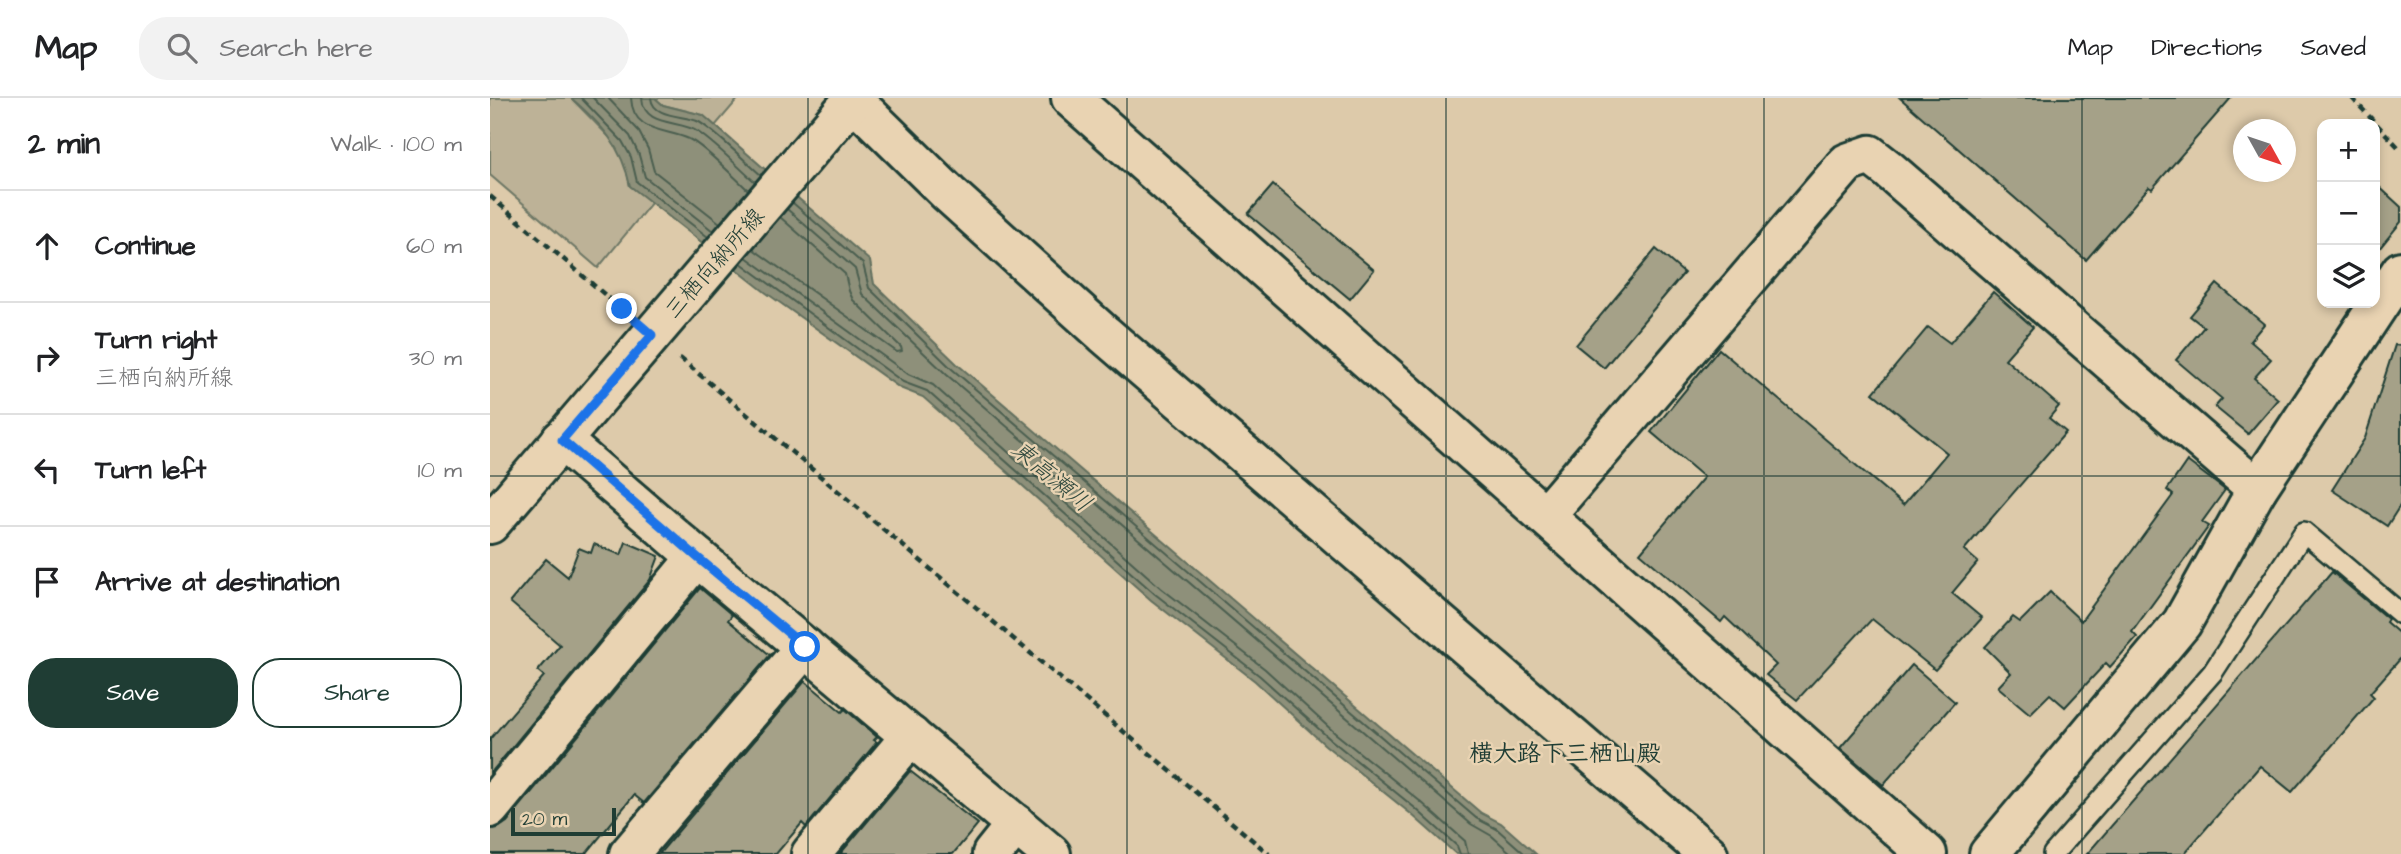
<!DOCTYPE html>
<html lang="en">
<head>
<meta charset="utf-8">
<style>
	body { margin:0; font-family:"Architects Daughter","Klee One",sans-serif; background:#f2f2f2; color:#202124 }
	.controls { position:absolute; right:21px; top:21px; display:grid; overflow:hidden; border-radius:14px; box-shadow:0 4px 10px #0003 }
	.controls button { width:63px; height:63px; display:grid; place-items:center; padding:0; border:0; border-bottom:2px solid #e0e0e0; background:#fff; color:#202124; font:35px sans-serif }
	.compass { position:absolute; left:1743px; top:21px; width:63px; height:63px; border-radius:50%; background:#fff; box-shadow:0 4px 10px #0003; rotate:130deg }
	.scale { position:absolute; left:21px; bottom:18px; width:105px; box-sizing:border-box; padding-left:7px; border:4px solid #1f3d34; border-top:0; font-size:19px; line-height:24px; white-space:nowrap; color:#1f3d34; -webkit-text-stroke:5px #e9d3b2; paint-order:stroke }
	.stop { position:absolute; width:21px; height:21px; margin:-16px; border:5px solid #1a73e8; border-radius:50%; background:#fff }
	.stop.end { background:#1a73e8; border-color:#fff; box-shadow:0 2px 7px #0008 }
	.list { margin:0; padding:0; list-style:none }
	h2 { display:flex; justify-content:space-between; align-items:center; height:91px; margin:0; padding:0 28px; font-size:30px }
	h2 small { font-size:23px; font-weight:400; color:#757577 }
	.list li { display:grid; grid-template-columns:46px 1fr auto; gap:21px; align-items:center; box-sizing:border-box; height:112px; padding:0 28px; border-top:2px solid #e0e0e0 }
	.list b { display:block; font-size:26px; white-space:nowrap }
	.list p { margin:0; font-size:23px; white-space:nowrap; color:#757577 }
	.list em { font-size:23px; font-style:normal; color:#757577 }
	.actions { display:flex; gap:14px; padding:21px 28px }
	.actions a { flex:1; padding:16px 0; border:2px solid #1f3d34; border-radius:28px; text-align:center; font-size:24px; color:#1f3d34 }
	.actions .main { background:#1f3d34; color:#fff }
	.icon { flex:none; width:38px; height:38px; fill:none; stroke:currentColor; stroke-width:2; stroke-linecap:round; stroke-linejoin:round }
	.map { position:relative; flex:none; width:1911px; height:756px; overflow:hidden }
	header { display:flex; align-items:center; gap:42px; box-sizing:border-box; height:98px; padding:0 35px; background:#fff; border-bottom:2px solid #e0e0e0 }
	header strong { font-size:33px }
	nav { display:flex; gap:38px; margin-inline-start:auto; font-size:24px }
	.search { width:490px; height:63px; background:#f2f2f2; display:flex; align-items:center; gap:18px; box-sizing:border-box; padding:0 24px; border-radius:28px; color:#757577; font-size:26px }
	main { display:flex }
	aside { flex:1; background:#fff }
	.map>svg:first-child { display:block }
	.green { fill:#bdb297; stroke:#6e7866; stroke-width:2 }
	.water { fill:#8e907a; stroke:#626f5e; stroke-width:2 }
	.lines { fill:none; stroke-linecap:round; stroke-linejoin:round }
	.shore { stroke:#4b5e50; stroke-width:2 }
	.building { fill:#a5a188; stroke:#1f3d34; stroke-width:2 }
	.lane-casing { stroke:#1f3d34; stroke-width:24 }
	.street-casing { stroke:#1f3d34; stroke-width:44 }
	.secondary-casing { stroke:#1f3d34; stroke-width:44 }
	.path { stroke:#1f3d34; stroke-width:4.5; stroke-dasharray:7 5; stroke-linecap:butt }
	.lane { stroke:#e9d3b2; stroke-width:19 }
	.street { stroke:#e9d3b2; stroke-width:38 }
	.secondary { stroke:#e9d3b2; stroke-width:38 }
	.route { stroke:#1a73e8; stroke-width:9 }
	.grid { fill:none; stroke:#1f3d34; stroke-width:2; stroke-opacity:0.55 }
	.labels { text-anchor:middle; stroke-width:5; stroke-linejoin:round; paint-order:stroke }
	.street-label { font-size:23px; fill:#1f3d34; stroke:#e9d3b2 }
	.water-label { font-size:24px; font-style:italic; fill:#30493e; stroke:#e9d3b2 }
	.neighbourhood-label { font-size:24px; font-weight:bold; fill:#1f3d34; stroke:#e9d3b2 }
</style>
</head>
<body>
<header>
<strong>Map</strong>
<div class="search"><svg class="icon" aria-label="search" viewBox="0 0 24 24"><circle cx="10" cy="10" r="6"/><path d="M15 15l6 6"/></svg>Search here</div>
<nav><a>Map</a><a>Directions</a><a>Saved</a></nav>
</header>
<main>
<aside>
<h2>2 min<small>Walk · 100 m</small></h2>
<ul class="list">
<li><svg class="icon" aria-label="ahead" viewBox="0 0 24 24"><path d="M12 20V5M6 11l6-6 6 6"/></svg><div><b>Continue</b></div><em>60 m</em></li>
<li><svg class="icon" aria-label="right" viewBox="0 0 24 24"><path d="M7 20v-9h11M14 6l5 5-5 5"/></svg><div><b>Turn right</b><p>三栖向納所線</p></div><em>30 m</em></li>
<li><svg class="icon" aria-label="left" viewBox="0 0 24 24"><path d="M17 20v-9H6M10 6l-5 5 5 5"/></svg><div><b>Turn left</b></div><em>10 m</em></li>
<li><svg class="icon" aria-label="arrive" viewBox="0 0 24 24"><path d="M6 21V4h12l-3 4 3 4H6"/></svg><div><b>Arrive at destination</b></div></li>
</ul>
<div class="actions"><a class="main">Save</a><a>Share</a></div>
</aside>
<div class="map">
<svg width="1911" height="756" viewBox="0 0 1911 756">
	<rect width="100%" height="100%" fill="#ddcaaa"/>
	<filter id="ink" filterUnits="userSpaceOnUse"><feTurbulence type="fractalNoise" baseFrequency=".0143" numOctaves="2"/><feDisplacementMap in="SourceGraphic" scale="14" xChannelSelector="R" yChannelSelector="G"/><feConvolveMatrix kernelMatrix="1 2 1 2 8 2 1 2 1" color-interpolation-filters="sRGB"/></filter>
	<g filter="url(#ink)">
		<!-- green -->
		<g class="green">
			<polygon points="0,0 81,0 127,47 134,61 140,88 162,104 108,170 0,77"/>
			<polygon points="165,0 249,0 225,28 212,17 173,7"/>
		</g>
		<!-- water -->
		<path class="water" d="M81,0H165L173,7L213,17L380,163L384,186L467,266L991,715L1011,725L1046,756H966L921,716L835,647L765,583L661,502L433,299L410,290L275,194L140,88C132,48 111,26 81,0Z"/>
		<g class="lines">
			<!-- shore -->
			<g class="shore">
				<polyline points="91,0 132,43 141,59 147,84 218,139"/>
				<polyline points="103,0 140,38 149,57 155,79 223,133"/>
				<polyline points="118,0 148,32 158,51 164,73 230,125"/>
				<path d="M141,0C143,36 176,30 199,41C213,47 245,80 258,92"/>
				<path d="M152,0C154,30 190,21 208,34C228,48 246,67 265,84"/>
				<path d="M161,0C163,20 193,17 207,23C221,29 257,65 271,77"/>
				<polyline points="303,105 373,166 379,190 462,271 986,720 1007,731 1035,756"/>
				<polyline points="297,111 365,171 372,196 457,277 981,726 1002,738 1022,756"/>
				<polyline points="263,151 407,254 412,253 411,249 363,202 359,193 355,176 290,119"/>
				<polyline points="256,159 418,276 443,287 671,490 775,571 845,635 931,704 975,743 978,756"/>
				<polyline points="251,165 413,284 437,293 665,496 770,578 840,641 925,710 967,748 970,756"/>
			</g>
		</g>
		<!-- building -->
		<g class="building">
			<polygon points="1410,0 1741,0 1662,91 1659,89 1596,162"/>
			<polygon points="1885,85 1911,109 1911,124 1885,156"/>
			<polygon points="783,87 884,172 860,201 758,116"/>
			<polygon points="1166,151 1194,175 1114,270 1086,247"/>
			<polygon points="1727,186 1774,226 1760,243 1781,261 1764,280 1788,301 1758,336 1725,309 1732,301 1686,262 1714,229 1700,218"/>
			<polygon points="1503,194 1543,229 1515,261 1569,308 1559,320 1576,334 1474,452 1488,464 1462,495 1492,520 1445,572 1382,521 1307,602 1276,577 1286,567 1235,519 1231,524 1150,455 1214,379 1161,334 1229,251 1413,407 1457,355 1383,295 1438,229 1460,245"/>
			<polygon points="1905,247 1911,248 1911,406 1897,428 1842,392 1875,340"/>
			<polygon points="1697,363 1735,392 1712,424 1719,428 1642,534 1647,539 1620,569 1616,565 1575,609 1560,596 1540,616 1508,589 1521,575 1495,549 1523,519 1530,524 1560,494 1591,523 1683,397 1677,392"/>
			<polygon points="136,444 169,458 160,482 0,676 0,641 54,578 48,573 70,547 20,504 56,461 78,479 89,450 101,455 104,446 131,457"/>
			<polygon points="1842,474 1898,521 1896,524 1911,537 1911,560 1880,595 1884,599 1802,694 1770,668 1694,756 1597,756"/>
			<polygon points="210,490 242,517 238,522 280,557 154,705 144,697 96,756 0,756 0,731 8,730 17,724"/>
			<polygon points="1422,567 1465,604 1393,687 1350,650"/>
			<polygon points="315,583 352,614 355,611 387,639 384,642 387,644 316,729 312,725 286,756 169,756"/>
			<polygon points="420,673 488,726 463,756 350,756"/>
		</g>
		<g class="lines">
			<defs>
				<polyline id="lane" points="1563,756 1723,574 1814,434 1911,516"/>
				<g id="street">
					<polyline points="363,2 459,96 614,236 1218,756"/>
					<polyline points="71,342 207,459 561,756"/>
					<polyline points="0,710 207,459"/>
					<polyline points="139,756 315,549"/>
					<polyline points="321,756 421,638"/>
					<polyline points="502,756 526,726"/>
					<polyline points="1437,756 1055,418 1357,65 1380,57 1398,71 1767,391"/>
					<polyline points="1499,756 1692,525 1767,391 1911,173"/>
				</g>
				<g id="secondary">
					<polyline points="581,0 1055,418"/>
					<polyline points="0,426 344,24 363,2 361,0"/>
				</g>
			</defs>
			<!-- lane casing -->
			<use href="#lane" class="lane-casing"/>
			<!-- street casing -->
			<use href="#street" class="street-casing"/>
			<!-- secondary casing -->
			<use href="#secondary" class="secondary-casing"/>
			<!-- path -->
			<g class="path">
				<polyline points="1862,0 1911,52"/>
				<polyline points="0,98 135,214"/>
				<polyline points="190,260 779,756"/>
			</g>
			<!-- lane -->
			<use href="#lane" class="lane"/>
			<!-- street -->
			<use href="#street" class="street"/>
			<!-- secondary -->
			<use href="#secondary" class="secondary"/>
		</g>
	</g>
	<g class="lines" filter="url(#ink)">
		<!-- route -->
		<polyline class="route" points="132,211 162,237 72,342 207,459 315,549"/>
	</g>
	<!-- grid -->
	<path class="grid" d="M318,0V756M637,0V756M956,0V756M1274,0V756M1592,0V756M0,378H1911"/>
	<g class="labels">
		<!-- street labels -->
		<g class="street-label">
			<text transform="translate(224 165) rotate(-49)" y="8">三栖向納所線</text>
		</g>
		<!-- water labels -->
		<g class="water-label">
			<text transform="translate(562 378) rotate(40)" y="8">東高瀬川</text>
		</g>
		<!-- neighbourhood labels -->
		<g class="neighbourhood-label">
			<text x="1075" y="663">横大路下三栖山殿</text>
		</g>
	</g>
</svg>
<div class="controls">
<button>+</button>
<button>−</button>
<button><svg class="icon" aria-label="layers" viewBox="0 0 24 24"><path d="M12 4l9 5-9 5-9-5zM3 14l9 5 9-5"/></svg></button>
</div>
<svg class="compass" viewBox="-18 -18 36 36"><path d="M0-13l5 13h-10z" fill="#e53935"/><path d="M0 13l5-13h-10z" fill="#757577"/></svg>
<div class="scale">20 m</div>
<div class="stop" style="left:315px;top:549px"></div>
<div class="stop end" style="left:132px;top:211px"></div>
</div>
</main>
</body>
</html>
